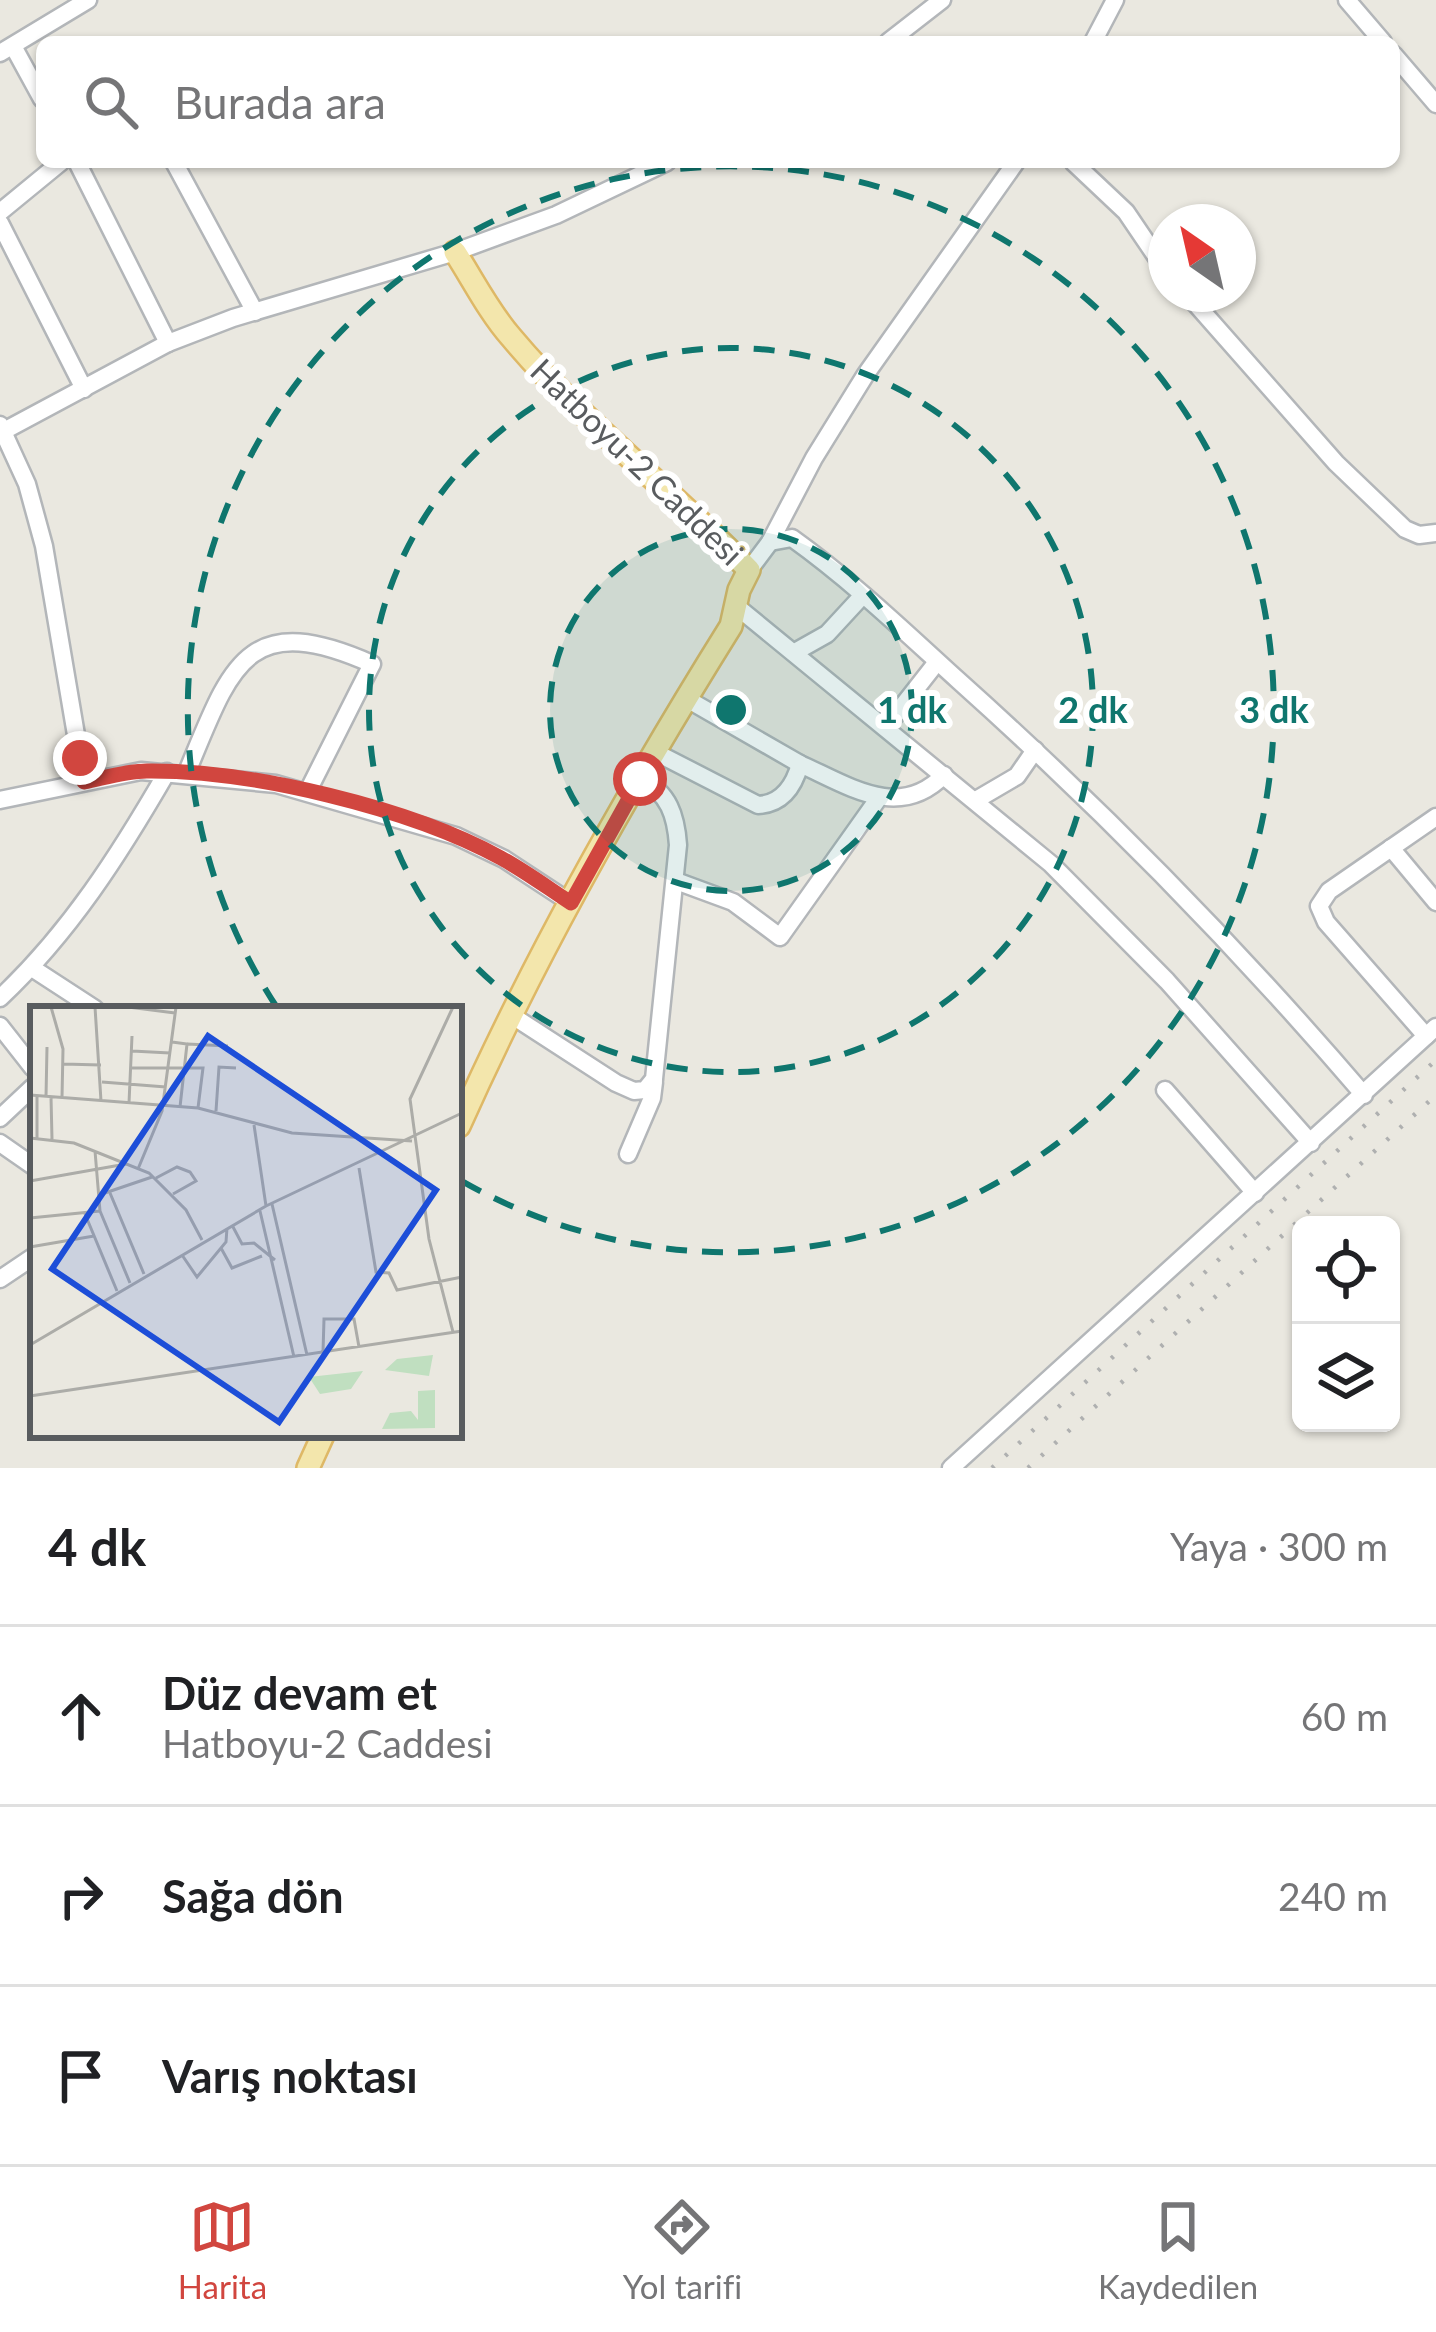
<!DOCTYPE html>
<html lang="tr">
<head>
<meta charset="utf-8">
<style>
	body { margin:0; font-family:Lato,sans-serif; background:#f6f6f6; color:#202124 }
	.controls { position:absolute; right:36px; bottom:36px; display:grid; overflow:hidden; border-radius:18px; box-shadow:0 3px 9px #0004 }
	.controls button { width:108px; height:108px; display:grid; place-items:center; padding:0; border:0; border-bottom:3px solid #e0e0e0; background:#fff; color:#202124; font:60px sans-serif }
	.compass { position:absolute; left:1148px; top:204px; width:108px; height:108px; border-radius:50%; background:#fff; box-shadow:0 3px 9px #0004; rotate:326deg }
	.stop { position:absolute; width:36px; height:36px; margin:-27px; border:9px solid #d1463f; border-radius:50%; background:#fff }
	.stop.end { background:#d1463f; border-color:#fff; box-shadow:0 3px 12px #0008 }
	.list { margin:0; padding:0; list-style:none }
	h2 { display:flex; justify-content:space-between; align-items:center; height:156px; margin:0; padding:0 48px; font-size:51px }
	h2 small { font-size:39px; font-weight:400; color:#757577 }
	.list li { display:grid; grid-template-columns:78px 1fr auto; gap:36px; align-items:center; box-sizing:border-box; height:180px; padding:0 48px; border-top:3px solid #e0e0e0 }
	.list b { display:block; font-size:45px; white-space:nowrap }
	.list p { margin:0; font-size:39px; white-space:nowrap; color:#757577 }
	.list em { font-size:39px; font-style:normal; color:#757577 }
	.icon { flex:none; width:66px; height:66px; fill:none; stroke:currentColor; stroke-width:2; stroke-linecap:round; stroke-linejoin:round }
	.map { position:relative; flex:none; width:1436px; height:1468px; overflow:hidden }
	.search { position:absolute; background:#fff; box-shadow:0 3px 9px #0004; left:36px; right:36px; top:36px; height:132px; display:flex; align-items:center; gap:30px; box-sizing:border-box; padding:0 42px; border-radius:18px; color:#757577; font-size:45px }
	.sheet { height:696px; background:#fff }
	nav { display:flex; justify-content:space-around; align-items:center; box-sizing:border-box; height:168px; border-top:3px solid #e0e0e0; background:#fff; font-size:33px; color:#757577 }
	nav a { display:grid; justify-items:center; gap:6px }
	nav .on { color:#d1463f }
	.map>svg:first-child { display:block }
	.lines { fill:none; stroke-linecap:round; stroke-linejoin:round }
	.minor-casing { stroke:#b3b6b9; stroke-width:21 }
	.major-casing { stroke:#deb866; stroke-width:26 }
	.minor { stroke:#fff; stroke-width:16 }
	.major { stroke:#f3e6ac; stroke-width:21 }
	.rail { stroke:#afb0b0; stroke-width:4.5; stroke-dasharray:3 15; stroke-linecap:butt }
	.route { stroke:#d1463f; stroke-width:15 }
	.ring { fill:none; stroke:#0f766e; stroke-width:6; stroke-dasharray:21 15 }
	.labels { text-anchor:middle; stroke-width:12; stroke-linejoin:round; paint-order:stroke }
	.street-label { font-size:33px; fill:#595c5f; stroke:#fff }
	.inset-road { fill:none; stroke:#acaca8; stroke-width:3 }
	.view { fill:#1d4ed8; fill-opacity:0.15; stroke:#1d4ed8; stroke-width:6 }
	.inset-edge { fill:none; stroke:#595c5f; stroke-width:6 }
	.centre { fill:#0f766e; stroke:#fff; stroke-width:6 }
	.ring-label { font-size:36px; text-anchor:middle; font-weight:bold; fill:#0f766e; stroke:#fff; stroke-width:12; stroke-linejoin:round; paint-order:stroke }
</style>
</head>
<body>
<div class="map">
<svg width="1436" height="1468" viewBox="0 0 1436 1468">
	<rect width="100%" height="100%" fill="#eae8e0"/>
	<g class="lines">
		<defs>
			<g id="minor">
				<polyline points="1347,0 1383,42"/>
				<polyline points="888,42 942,0"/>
				<polyline points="1093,42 1115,0"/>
				<polyline points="13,46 42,99"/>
				<polyline points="0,53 88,0"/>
				<polyline points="1394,55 1436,104"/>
				<polyline points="77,162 168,343"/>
				<polyline points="174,162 255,312"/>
				<polyline points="1073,162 1126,212 1166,271"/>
				<polyline points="0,212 61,162"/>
				<polyline points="0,223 84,389"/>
				<polyline points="1187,294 1336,463 1405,529 1419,535 1436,533"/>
				<polyline points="0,425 27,484 44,546 84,782"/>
				<polyline points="0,433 168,343 233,318 455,252 556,215 667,162"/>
				<path d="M770,542L792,538C852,581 905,632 959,681C1103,810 1238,948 1364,1095"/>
				<polyline points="749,570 770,542 814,458 866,374 1016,162"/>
				<polyline points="736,606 1051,864 1167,981 1311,1143"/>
				<polyline points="795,652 827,634 863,595"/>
				<polyline points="687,699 800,764"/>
				<polyline points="886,727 937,662"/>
				<path d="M655,752L758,805C782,804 794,786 800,764C849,786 899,821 944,775"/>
				<path d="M187,772C231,666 246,608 372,664L308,791"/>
				<polyline points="0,800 141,771 276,784 456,836 504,859 571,903"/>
				<polyline points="976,800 1017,776 1035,750"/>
				<polyline points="1391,848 1436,902"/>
				<polyline points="676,881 733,902 780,937 878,799"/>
				<polyline points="32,968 95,1009"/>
				<path d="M0,998C70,932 119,855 167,772"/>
				<path d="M511,1015L616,1083L634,1091L645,1090L654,1079L678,845C676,816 669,793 641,779"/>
				<polyline points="0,1026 33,1068"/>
				<polyline points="1426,1036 1326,922 1319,906 1329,891 1436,817"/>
				<polyline points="1165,1090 1255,1193"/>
				<polyline points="0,1118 33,1087"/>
				<polyline points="0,1143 33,1166"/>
				<polyline points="628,1154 652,1098 654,1082"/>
				<polyline points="0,1279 33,1257"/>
				<polyline points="951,1468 1436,1027"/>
			</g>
			<g id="major">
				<path d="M455,252C473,280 489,312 511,337C583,423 672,490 749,570L739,590L731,626C631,786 536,953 459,1126"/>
				<polyline points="308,1468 323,1435"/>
			</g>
		</defs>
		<!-- minor casing -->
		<use href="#minor" class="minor-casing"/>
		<!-- major casing -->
		<use href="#major" class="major-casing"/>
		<!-- minor -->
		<use href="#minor" class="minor"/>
		<!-- major -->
		<use href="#major" class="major"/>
		<!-- rail -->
		<g class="rail">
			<polyline points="992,1468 1436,1060"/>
			<polyline points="1028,1468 1436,1095"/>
		</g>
	</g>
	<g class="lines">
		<!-- route -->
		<path class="route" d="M80,758L84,782C104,778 126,771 147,771C252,770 410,808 501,858C525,871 548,888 571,903L640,779"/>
	</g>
	<!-- distance rings -->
	<circle cx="731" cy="710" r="181" fill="#0f766e" fill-opacity=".12"/>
	<g class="ring">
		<circle cx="731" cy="710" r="181"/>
		<circle cx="731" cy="710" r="362"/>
		<path d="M276 1006A543 543 0 1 1 460 1180"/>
	</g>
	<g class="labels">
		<!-- street labels -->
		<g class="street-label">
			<text transform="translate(637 462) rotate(44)" y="12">Hatboyu-2 Caddesi</text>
		</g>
	</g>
	<!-- overview -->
	<g transform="translate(30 1006)">
		<rect width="432" height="432" fill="#eae8e0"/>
		<path d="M403,349L399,370L355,364L367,353ZM333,365L321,383L290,388L279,371ZM405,384V422L352,423L360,407L381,405L388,414V385Z" fill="#c0dfc0"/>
		<path class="inset-road" d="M21,1L33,43L32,92M65,1L71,95M98,1L145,7M423,1L380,93L399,233L423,326M142,36L157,38L150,101M157,38L198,40M102,45L140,47M33,58L71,59M101,62H173L168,102M72,76L136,81M0,89L168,102L262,127L382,135M7,90V133M16,91L17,41M21,91L22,133M99,97L102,30M186,105L189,61L206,62M0,132L44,137L119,167L156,204L172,234M65,145L70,205L100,277M329,162L346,266L359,267L367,284L432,271M108,163L132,105L146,1M126,172L147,161L160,166L166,175L143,188M0,175L96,158M80,187L114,268M69,189L122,171M242,198L277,349M236,200L432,107M230,205L264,351M55,208L87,285M0,212L70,205M202,219L212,238L224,237L245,254M0,241L64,230M191,242L202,262L232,250M152,249L167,271L196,236L197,222M0,339L236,200L224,119M293,346L294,313H324L329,341M0,390L432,325"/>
		<path class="view" d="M178,30L406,184L249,416L22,263Z"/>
		<rect width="432" height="432" class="inset-edge"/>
	</g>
	<circle cx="731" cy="710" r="18" class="centre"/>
	<g class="ring-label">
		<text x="912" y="723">1 dk</text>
		<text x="1093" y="723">2 dk</text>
		<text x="1274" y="723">3 dk</text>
	</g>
</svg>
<div class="controls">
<button><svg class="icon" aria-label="locate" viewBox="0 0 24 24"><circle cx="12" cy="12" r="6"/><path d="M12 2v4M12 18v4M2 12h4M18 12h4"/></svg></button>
<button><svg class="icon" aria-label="layers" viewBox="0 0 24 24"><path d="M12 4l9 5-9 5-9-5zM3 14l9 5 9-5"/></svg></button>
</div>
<svg class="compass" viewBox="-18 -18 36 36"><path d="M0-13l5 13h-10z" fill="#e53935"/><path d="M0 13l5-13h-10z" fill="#757577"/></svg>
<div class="stop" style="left:640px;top:779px"></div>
<div class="stop end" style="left:80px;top:758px"></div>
<div class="search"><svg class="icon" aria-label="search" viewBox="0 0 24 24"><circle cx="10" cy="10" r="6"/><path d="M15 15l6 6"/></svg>Burada ara</div>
</div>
<section class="sheet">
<h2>4 dk<small>Yaya · 300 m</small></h2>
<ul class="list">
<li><svg class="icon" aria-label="ahead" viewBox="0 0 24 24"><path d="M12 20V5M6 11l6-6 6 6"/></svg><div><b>Düz devam et</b><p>Hatboyu-2 Caddesi</p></div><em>60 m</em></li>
<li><svg class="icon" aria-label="right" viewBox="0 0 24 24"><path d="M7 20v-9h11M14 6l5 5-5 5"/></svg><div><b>Sağa dön</b></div><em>240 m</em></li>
<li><svg class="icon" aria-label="arrive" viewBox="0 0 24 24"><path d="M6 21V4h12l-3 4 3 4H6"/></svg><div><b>Varış noktası</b></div></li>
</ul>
</section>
<nav>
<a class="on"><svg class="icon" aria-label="map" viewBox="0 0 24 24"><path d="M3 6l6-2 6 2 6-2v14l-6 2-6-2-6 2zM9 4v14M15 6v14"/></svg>Harita</a>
<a><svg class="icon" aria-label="directions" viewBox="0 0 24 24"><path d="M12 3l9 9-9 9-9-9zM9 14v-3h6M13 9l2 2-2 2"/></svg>Yol tarifi</a>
<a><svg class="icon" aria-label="saved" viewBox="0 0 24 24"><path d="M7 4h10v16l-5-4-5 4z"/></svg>Kaydedilen</a>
</nav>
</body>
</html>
